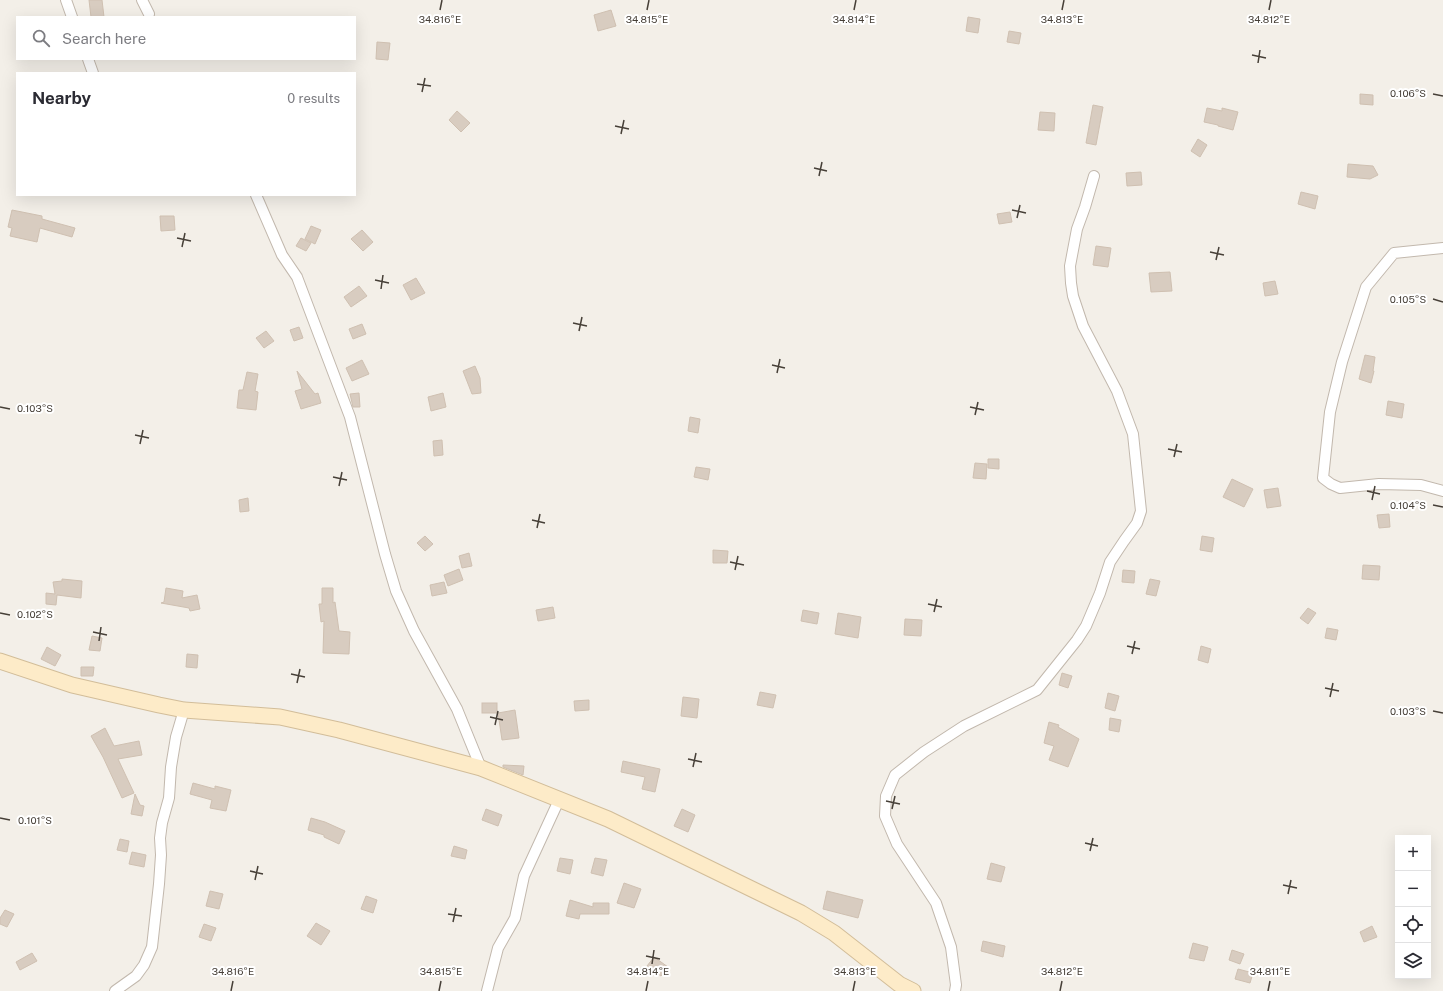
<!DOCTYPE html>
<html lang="en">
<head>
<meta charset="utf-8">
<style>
	body { margin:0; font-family:"Public Sans",sans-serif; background:#f2f2f3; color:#2b2b33 }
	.controls { position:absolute; right:12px; bottom:12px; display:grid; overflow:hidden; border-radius:0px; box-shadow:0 4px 16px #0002 }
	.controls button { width:36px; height:36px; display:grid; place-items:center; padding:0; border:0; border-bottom:1px solid #e1e1e2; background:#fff; color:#2b2b33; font:20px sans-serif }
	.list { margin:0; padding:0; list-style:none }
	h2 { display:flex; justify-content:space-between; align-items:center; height:52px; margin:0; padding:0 16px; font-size:17px }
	h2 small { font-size:13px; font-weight:400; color:#7c7c81 }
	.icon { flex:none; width:22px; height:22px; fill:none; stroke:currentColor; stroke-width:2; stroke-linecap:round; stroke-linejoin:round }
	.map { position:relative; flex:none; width:1443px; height:991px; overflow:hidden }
	.search { position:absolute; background:#fff; box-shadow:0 4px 16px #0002; left:16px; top:16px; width:340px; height:44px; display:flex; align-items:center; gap:10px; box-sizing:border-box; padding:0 14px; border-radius:0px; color:#7c7c81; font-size:15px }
	.panel { position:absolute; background:#fff; box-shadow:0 4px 16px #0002; left:16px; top:72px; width:340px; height:124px; border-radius:0px }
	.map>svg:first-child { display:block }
	.building { fill:#d8ccc0; stroke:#cfc0b1 }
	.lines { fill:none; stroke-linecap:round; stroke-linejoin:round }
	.street-casing { stroke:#c2b8ad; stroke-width:12 }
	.secondary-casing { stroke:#d2bd99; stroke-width:17 }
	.street { stroke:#fff; stroke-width:10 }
	.secondary { stroke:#fdebc8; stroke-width:15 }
	.ticks { fill:none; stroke:#463f37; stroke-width:1.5 }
	.ticks-label { font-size:10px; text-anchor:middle; fill:#463f37; stroke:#fff; stroke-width:4; stroke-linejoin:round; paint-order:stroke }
</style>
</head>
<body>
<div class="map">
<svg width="1443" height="991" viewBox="0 0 1443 991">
	<rect width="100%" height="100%" fill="#f3efe8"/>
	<!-- building -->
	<g class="building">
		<polygon points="89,0 102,0 104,17 91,17"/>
		<polygon points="611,10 616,26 598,31 594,15"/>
		<polygon points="968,17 980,19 978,33 966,31"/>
		<polygon points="1009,31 1021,33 1019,44 1007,42"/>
		<polygon points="377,42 390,43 388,60 376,59"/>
		<polygon points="1360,94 1373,95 1373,105 1360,104"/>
		<polygon points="1093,105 1103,107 1096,145 1086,143"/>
		<polygon points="1207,108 1222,111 1222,108 1238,112 1233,130 1218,126 1218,125 1204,122"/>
		<polygon points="457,111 470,123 461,132 449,120"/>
		<polygon points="1040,112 1055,113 1054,131 1038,130"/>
		<polygon points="1198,139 1207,145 1200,157 1191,151"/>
		<polygon points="1348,164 1373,166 1378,175 1370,179 1347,177"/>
		<polygon points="1141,172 1142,185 1127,186 1126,173"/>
		<polygon points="1301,192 1318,196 1315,209 1298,204"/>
		<polygon points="12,210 42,216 42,219 75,228 72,237 40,228 37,242 10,236 12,228 8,227"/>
		<polygon points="1010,212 1012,222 999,224 997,214"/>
		<polygon points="160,216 174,216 175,230 161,231"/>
		<polygon points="311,226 321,230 315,244 305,239"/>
		<polygon points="362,230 373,242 363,251 351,239"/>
		<polygon points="301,238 311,243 306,251 296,246"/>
		<polygon points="1096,246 1111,248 1108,267 1093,265"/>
		<polygon points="1170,272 1172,291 1151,292 1149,273"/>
		<polygon points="416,278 425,293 411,300 403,285"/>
		<polygon points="1275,281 1278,294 1265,296 1263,283"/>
		<polygon points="359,286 367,296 351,307 344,297"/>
		<polygon points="362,324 366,334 353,339 349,329"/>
		<polygon points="299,327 303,338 294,341 290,330"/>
		<polygon points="266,331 274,341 264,348 256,338"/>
		<polygon points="1365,355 1375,357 1373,371 1374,371 1371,383 1359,379"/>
		<polygon points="362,360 369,374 352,381 346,368"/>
		<polygon points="475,366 480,378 481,393 472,394 463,371"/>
		<polygon points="297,371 315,394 318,393 321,403 301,409 295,391 302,389"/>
		<polygon points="247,372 258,374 255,391 258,392 256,410 237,408 239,390 243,390"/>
		<polygon points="359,393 360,407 353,407 350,394"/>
		<polygon points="443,393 446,407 431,411 428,397"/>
		<polygon points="1388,401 1404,404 1402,418 1386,415"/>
		<polygon points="690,417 700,419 698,433 688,431"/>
		<polygon points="442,440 443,455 434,456 433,441"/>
		<polygon points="988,459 999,459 999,469 988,468"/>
		<polygon points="975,463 987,464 986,479 973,478"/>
		<polygon points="696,467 710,469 708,480 694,477"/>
		<polygon points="1232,479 1253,489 1244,507 1223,497"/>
		<polygon points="1278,488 1281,506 1267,508 1264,490"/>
		<polygon points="248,498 249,511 240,512 239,500"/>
		<polygon points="1389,514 1390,527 1379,528 1377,515"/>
		<polygon points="425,536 433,544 425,551 417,543"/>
		<polygon points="1202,536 1214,538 1212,552 1200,550"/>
		<polygon points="713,550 728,551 727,563 713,563"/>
		<polygon points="469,553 472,566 462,568 459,556"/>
		<polygon points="1363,565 1380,566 1379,580 1362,579"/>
		<polygon points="459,569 463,580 448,586 444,575"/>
		<polygon points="1123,570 1135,571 1134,583 1122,582"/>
		<polygon points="62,579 82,581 81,598 57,595 56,605 46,604 46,593 55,594 53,582 62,581"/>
		<polygon points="1150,579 1160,581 1156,596 1146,594"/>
		<polygon points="444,582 447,593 432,596 430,585"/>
		<polygon points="166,588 183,591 182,598 197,595 200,609 190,611 189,608 161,603 164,602"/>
		<polygon points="322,588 333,588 333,603 335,602 339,631 350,632 349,654 323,653 324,621 321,622 319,604 322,604"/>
		<polygon points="553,607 555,618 538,621 536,610"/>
		<polygon points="1308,608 1316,613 1308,624 1300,618"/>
		<polygon points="803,610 819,613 817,624 801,621"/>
		<polygon points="838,613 861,617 858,638 835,634"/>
		<polygon points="905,619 922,620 921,636 904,635"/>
		<polygon points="1327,628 1338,630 1336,640 1325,638"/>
		<polygon points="92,636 102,638 100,651 89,650"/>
		<polygon points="1201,646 1211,649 1208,663 1198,660"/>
		<polygon points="47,647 61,655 55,666 41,659"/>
		<polygon points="187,654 198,655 197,668 186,667"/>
		<polygon points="81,667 94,667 93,676 81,676"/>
		<polygon points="1062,673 1072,676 1068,688 1059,685"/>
		<polygon points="760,692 776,695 773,708 757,705"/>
		<polygon points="1108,693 1119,696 1115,711 1105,708"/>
		<polygon points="683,697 699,699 697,718 681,716"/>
		<polygon points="589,700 589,710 575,711 574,701"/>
		<rect x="482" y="703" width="15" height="10"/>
		<polygon points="515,710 519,738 502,740 498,713"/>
		<polygon points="1110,718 1121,720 1119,732 1109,730"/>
		<polygon points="1049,722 1059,725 1058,727 1079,739 1068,767 1049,760 1054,746 1044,743"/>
		<polygon points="105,728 114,746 139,741 142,755 118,759 134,793 122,798 103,757 91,736"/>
		<polygon points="623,761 660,769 655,792 642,789 645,777 621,772"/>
		<polygon points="503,765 524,766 523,775 503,767"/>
		<polygon points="193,783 215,789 215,786 231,790 226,811 210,808 212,800 190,794"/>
		<polygon points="135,794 140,805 144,806 142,816 131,814"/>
		<polygon points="486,809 502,815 498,826 482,820"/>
		<polygon points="682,809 695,815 688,832 674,826"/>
		<polygon points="311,818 325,822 345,831 339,844 324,837 324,835 308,830"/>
		<polygon points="120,839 129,841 127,852 117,850"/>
		<polygon points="454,846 467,850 465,859 451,856"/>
		<polygon points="132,852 146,855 144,867 129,864"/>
		<polygon points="560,858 573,860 570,874 557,871"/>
		<polygon points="595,858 607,860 603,876 591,873"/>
		<polygon points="991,863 1005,867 1001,882 987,879"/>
		<polygon points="624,883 641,889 634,908 617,903"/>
		<polygon points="210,891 223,894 219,909 206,906"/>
		<polygon points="827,891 863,900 858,918 823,909"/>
		<polygon points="366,896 377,900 373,913 361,909"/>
		<polygon points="570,900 593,907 593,903 609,903 609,914 580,914 579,919 566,916"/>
		<polygon points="5,910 14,914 7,927 0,924 0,918"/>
		<polygon points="316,923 330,931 321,945 307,936"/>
		<polygon points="204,924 216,928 211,941 199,937"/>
		<polygon points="1372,926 1377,937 1364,942 1360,932"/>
		<polygon points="983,941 1005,946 1003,957 981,951"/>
		<polygon points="1193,943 1208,947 1204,961 1189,958"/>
		<polygon points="1232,950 1244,954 1240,964 1229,960"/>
		<polygon points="32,953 37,961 20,970 16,962"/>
		<polygon points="654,957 668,967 661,976 647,966"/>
		<polygon points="1238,969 1253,973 1250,983 1235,979"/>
	</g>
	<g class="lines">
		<defs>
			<g id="street">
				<polyline points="66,0 72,17"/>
				<polyline points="142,0 149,14"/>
				<polyline points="88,59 93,73"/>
				<polyline points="256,195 282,255 297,277 350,417 385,554 396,591 414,631 457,709 481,768"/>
				<polyline points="1443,248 1394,253 1366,287 1342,362 1330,412 1323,478 1331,484 1340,488 1379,484 1421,485 1443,491"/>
				<polyline points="115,991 136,976 144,965 152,947 159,884 161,855 160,838 162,823 169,798 171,767 176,737 184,710"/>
				<polyline points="487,991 498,948 515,918 524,876 559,800"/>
				<polyline points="955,991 956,985 951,947 936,903 897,844 885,816 886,796 895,775 924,752 964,726 1037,690 1077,640 1086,626 1100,593 1110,562 1124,541 1137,523 1141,511 1133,434 1117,391 1083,326 1073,296 1071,283 1070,266 1077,229 1085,207 1094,176"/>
			</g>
			<polyline id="secondary" points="0,661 72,685 159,705 184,710 280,717 339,730 481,768 608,819 801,913 834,933 899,984 913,991"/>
		</defs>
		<!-- street casing -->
		<use href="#street" class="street-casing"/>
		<!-- secondary casing -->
		<use href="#secondary" class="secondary-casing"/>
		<!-- street -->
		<use href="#street" class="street"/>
		<!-- secondary -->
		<use href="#secondary" class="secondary"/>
	</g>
	<!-- ticks -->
	<path class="ticks" d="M440,10L442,0M647,10L649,0M854,10L856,0M1062,10L1064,0M1269,10L1271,0M1252,55L1266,58M1258,63L1260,50M417,84L431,86M422,92L425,78M1433,94L1443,96M615,126L629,129M621,134L624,120M814,168L827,171M819,176L822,162M1012,210L1026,213M1017,218L1020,205M177,238L191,241M182,247L185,233M1210,252L1224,255M1216,260L1219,247M375,280L389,283M381,289L383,275M1433,299L1443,302M573,323L587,326M579,331L582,317M772,365L785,368M777,373L780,359M0,407L10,409M970,407L984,410M975,415L978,402M135,435L149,438M140,444L143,430M1168,449L1182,452M1174,457L1177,444M333,477L347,480M339,486L342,472M1367,491L1380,494M1372,500L1375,486M1433,505L1443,507M532,520L545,523M537,528L540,514M730,562L744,565M735,570L738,556M928,604L942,607M934,612L937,599M0,613L10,615M93,632L107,635M99,641L101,627M1127,646L1140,649M1132,654L1135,641M291,674L305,677M297,683L300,669M1325,688L1339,691M1330,697L1333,683M1433,711L1443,713M490,717L503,720M495,725L498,711M688,759L702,762M693,767L696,753M886,801L900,804M892,809L895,796M0,818L10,820M1085,843L1098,846M1090,851L1093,838M250,871L263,874M255,880L258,866M1283,885L1297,888M1288,894L1291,880M448,914L462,916M453,922L456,908M646,956L660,959M652,964L654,950M231,991L233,981M439,991L441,981M646,991L648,981M853,991L855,981M1060,991L1062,981M1268,991L1270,981"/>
	<g class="ticks-label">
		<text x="440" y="23">34.816°E</text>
		<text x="647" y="23">34.815°E</text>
		<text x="854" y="23">34.814°E</text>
		<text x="1062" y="23">34.813°E</text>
		<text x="1269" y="23">34.812°E</text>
		<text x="1408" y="97">0.106°S</text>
		<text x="1408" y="303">0.105°S</text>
		<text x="35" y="412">0.103°S</text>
		<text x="1408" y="509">0.104°S</text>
		<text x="35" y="618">0.102°S</text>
		<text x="1408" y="715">0.103°S</text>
		<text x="35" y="824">0.101°S</text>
		<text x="233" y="975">34.816°E</text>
		<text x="441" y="975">34.815°E</text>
		<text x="648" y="975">34.814°E</text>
		<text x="855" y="975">34.813°E</text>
		<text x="1062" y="975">34.812°E</text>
		<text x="1270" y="975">34.811°E</text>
	</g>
</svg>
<div class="controls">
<button>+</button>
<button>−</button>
<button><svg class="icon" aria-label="locate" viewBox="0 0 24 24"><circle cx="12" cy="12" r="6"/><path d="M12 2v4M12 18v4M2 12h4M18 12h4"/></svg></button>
<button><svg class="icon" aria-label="layers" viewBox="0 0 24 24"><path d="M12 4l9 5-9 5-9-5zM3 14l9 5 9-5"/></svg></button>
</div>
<div class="search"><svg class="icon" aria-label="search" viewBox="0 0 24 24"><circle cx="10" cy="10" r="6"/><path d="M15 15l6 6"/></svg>Search here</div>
<section class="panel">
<h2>Nearby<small>0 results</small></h2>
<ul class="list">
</ul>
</section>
</div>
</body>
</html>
